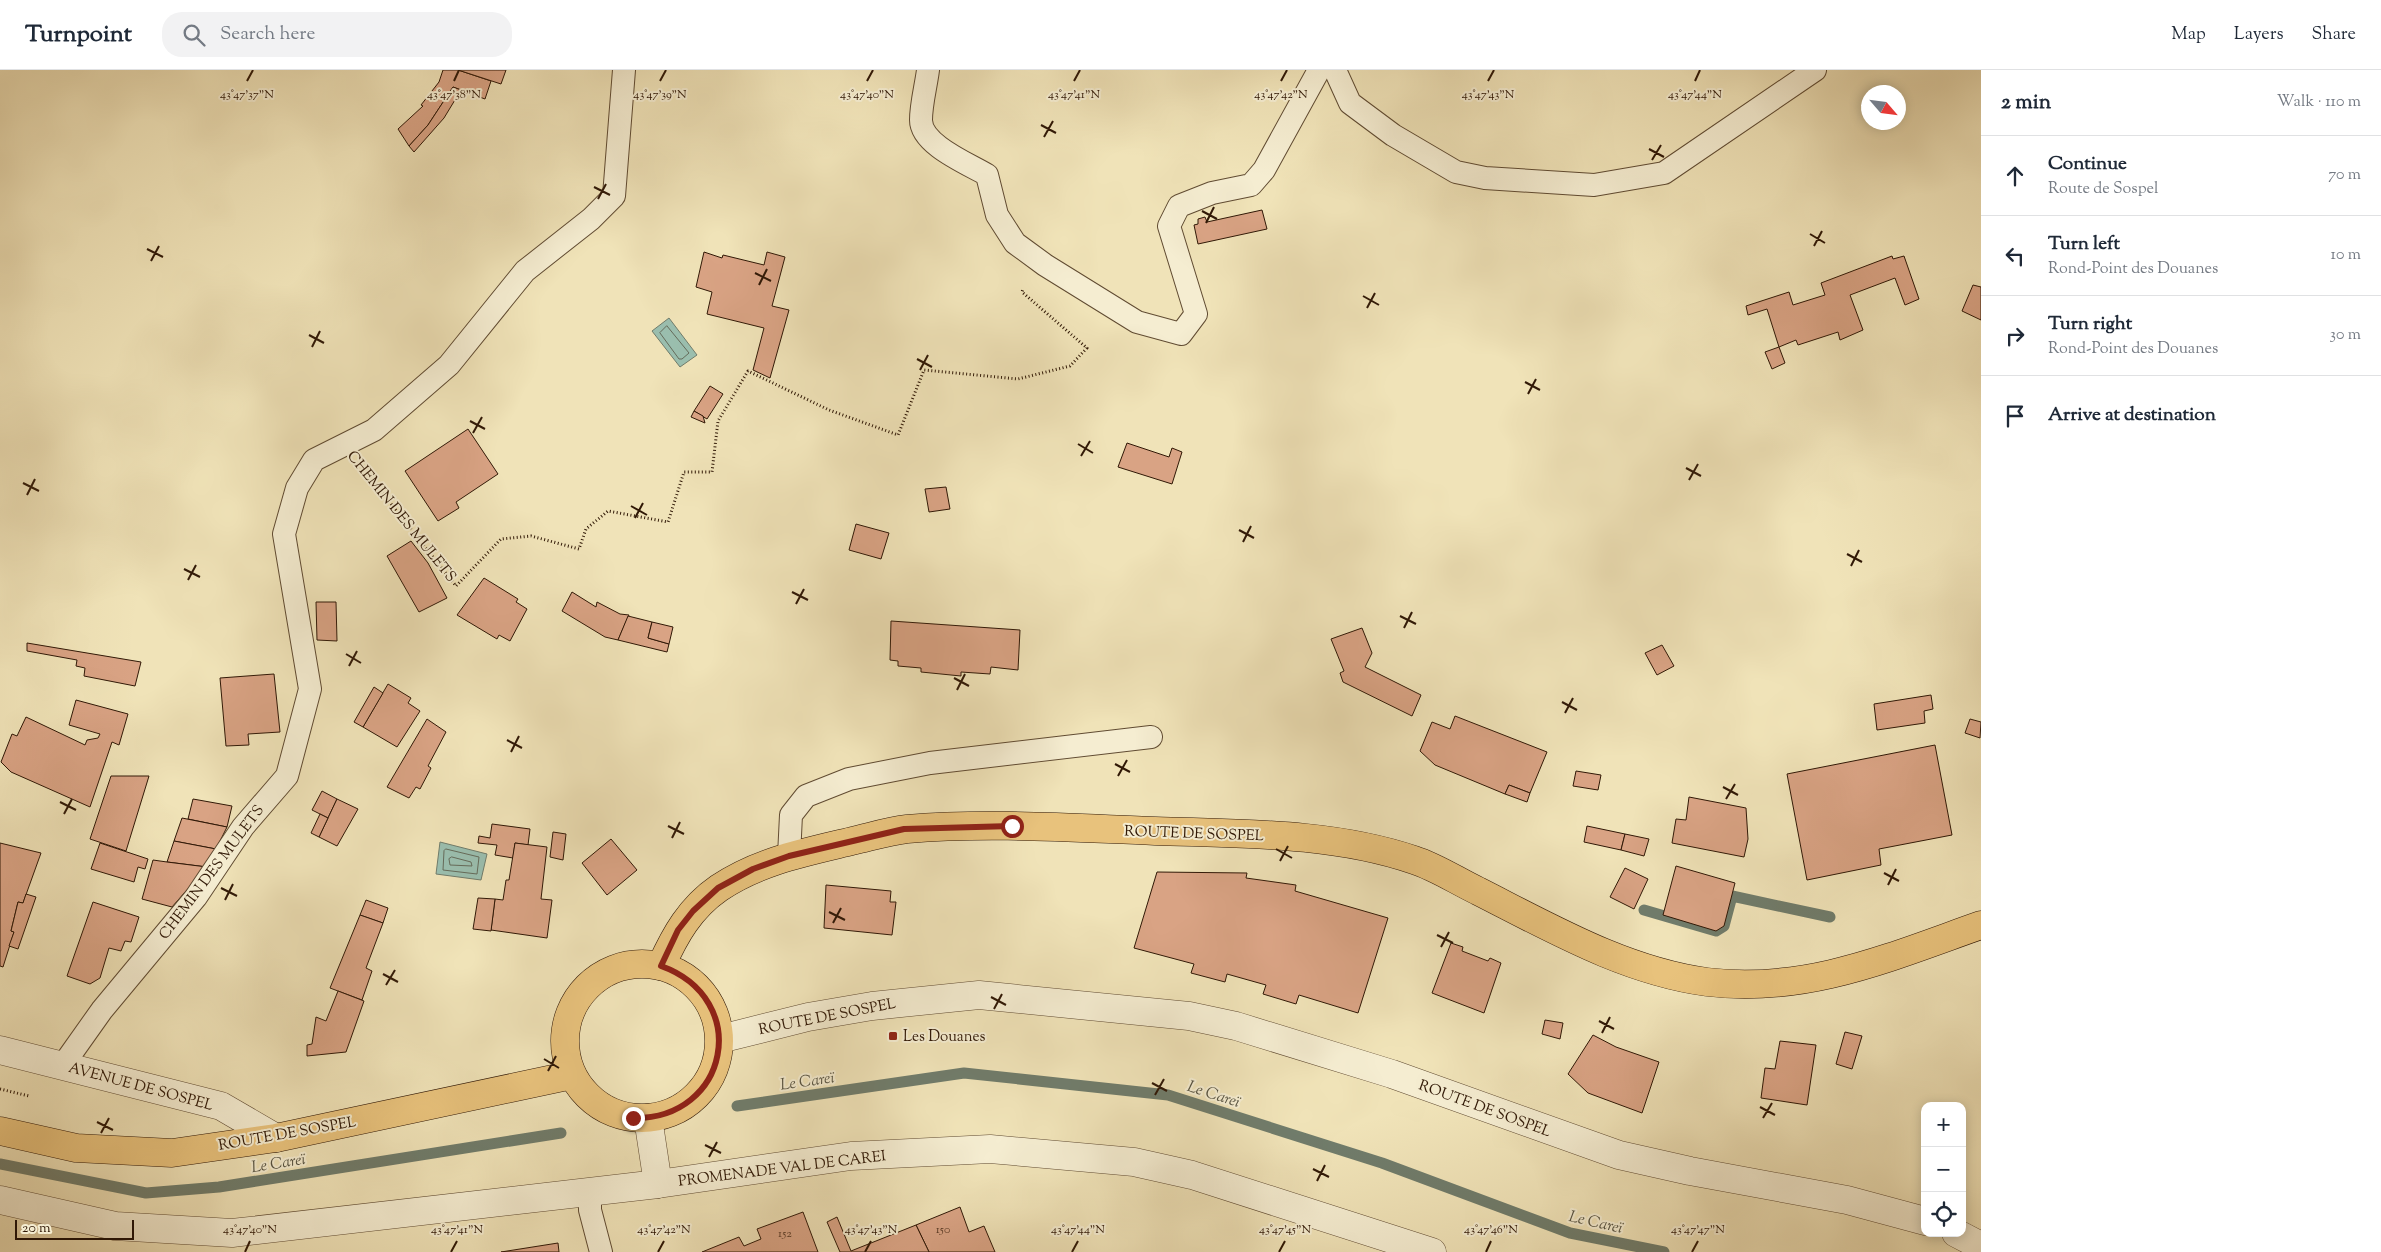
<!DOCTYPE html>
<html lang="en">
<head>
<meta charset="utf-8">
<style>
	body { margin:0; font-family:"Sorts Mill Goudy",serif; background:#f2f2f3; color:#1f2937 }
	.controls { position:absolute; right:15px; bottom:15px; display:grid; overflow:hidden; border-radius:10px; box-shadow:0 2px 12px #0003 }
	.controls button { width:45px; height:45px; display:grid; place-items:center; padding:0; border:0; border-bottom:1px solid #e0e1e3; background:#fff; color:#1f2937; font:25px sans-serif }
	.compass { position:absolute; left:1861px; top:15px; width:45px; height:45px; border-radius:50%; background:#fff; box-shadow:0 2px 12px #0003; rotate:118deg }
	.scale { position:absolute; left:15px; bottom:12px; width:119px; box-sizing:border-box; padding-left:5px; border:2px solid #301806; border-top:0; font-size:14px; line-height:18px; white-space:nowrap; color:#301806; -webkit-text-stroke:4px #f5edd1; paint-order:stroke }
	.stop { position:absolute; width:15px; height:15px; margin:-11px; border:4px solid #8f2418; border-radius:50%; background:#fff }
	.stop.end { background:#8f2418; border-color:#fff; box-shadow:0 1px 5px #0008 }
	.list { margin:0; padding:0; list-style:none }
	h2 { display:flex; justify-content:space-between; align-items:center; height:65px; margin:0; padding:0 20px; font-size:21px }
	h2 small { font-size:16px; font-weight:400; color:#747a83 }
	.list li { display:grid; grid-template-columns:32px 1fr auto; gap:15px; align-items:center; box-sizing:border-box; height:80px; padding:0 20px; border-top:1px solid #e0e1e3 }
	.list b { display:block; font-size:19px; white-space:nowrap }
	.list p { margin:0; font-size:16px; white-space:nowrap; color:#747a83 }
	.list em { font-size:16px; font-style:normal; color:#747a83 }
	.icon { flex:none; width:28px; height:28px; fill:none; stroke:currentColor; stroke-width:2; stroke-linecap:round; stroke-linejoin:round }
	.map { position:relative; flex:none; width:1981px; height:1182px; overflow:hidden }
	header { display:flex; align-items:center; gap:30px; box-sizing:border-box; height:70px; padding:0 25px; background:#fff; border-bottom:1px solid #e0e1e3 }
	header strong { font-size:24px }
	nav { display:flex; gap:28px; margin-inline-start:auto; font-size:18px }
	.search { width:350px; height:45px; background:#f2f2f3; display:flex; align-items:center; gap:12px; box-sizing:border-box; padding:0 18px; border-radius:20px; color:#747a83; font-size:19px }
	main { display:flex }
	aside { flex:1; background:#fff }
	.map>svg:first-child { display:block }
	.water { fill:#9abeae; stroke:#707c6b }
	.lines { fill:none; stroke-linecap:round; stroke-linejoin:round }
	.shore { stroke:#656b5a; stroke-width:1 }
	.stream { stroke:#707c6b; stroke-width:11 }
	.building { fill:#d9a384; stroke:#301806 }
	.service-casing { stroke:#604b32; stroke-width:24 }
	.minor-casing { stroke:#604b32; stroke-width:29 }
	.tertiary-casing { stroke:#604b32; stroke-width:29 }
	.primary-casing { stroke:#301806; stroke-width:29 }
	.path { stroke:#301806; stroke-width:3; stroke-dasharray:1 2.5; stroke-linecap:butt }
	.service { stroke:#f5edd1; stroke-width:22 }
	.minor { stroke:#f5edd1; stroke-width:28 }
	.tertiary { stroke:#f5edd1; stroke-width:28 }
	.primary { stroke:#e8c27c; stroke-width:28 }
	.route { stroke:#8f2418; stroke-width:6 }
	.ticks { fill:none; stroke:#301806; stroke-width:2 }
	.poi-dot { fill:#8f2418; stroke:#f5edd1; stroke-width:2 }
	.labels { text-anchor:middle; stroke-width:4; stroke-linejoin:round; paint-order:stroke }
	.number-label { font-size:12px; fill:#5a3b26 }
	.street-label { font-size:15px; fill:#301806; stroke:#f5edd1 }
	.poi-label { font-size:15px; fill:#301806; stroke:#f5edd1; text-anchor:start }
	.water-label { font-size:16px; font-style:italic; fill:#555241; stroke:#f5edd1 }
	.ticks-label { font-size:12px; text-anchor:middle; fill:#301806; stroke:#f5edd1; stroke-width:4; stroke-linejoin:round; paint-order:stroke }
</style>
</head>
<body>
<header>
<strong>Turnpoint</strong>
<div class="search"><svg class="icon" aria-label="search" viewBox="0 0 24 24"><circle cx="10" cy="10" r="6"/><path d="M15 15l6 6"/></svg>Search here</div>
<nav><a>Map</a><a>Layers</a><a>Share</a></nav>
</header>
<main>
<div class="map">
<svg width="1981" height="1182" viewBox="0 0 1981 1182">
	<rect width="100%" height="100%" fill="#f0e3b8"/>
	<filter id="stains"><feTurbulence type="fractalNoise" baseFrequency=".004" numOctaves="4"/><feColorMatrix values="0 0 0 0 .2 0 0 0 0 .09 0 0 0 0 .02 0 0 0 .5 -.17"/></filter>
	<radialGradient id="worn" r=".72"><stop offset=".6" stop-color="#630" stop-opacity="0"/><stop offset="1" stop-color="#630" stop-opacity=".3"/></radialGradient>
	<!-- water -->
	<g class="water">
		<polygon points="669,248 697,285 680,297 652,261"/>
		<polygon points="440,772 487,784 481,810 436,804"/>
	</g>
	<g class="lines">
		<!-- shore -->
		<g class="shore">
			<polygon points="667,256 689,283 682,289 679,289 660,263"/>
			<polygon points="446,779 479,787 477,804 443,800 444,781"/>
			<polygon points="452,787 471,792 472,796 450,795 449,789"/>
		</g>
		<!-- stream -->
		<g class="stream">
			<polyline points="1644,840 1716,861 1724,856 1732,826 1830,847"/>
			<polyline points="737,1036 964,1003 1168,1025 1382,1093 1570,1163 1664,1182"/>
			<polyline points="0,1094 146,1123 219,1117 561,1063"/>
		</g>
	</g>
	<!-- building -->
	<g class="building">
		<polygon points="443,0 458,0 491,11 485,29 453,17 428,55 409,76 398,59 423,36 421,35 439,12"/>
		<polygon points="458,0 506,0 501,14"/>
		<polygon points="453,17 461,20 444,48 414,82 409,76 428,55"/>
		<polygon points="1262,140 1267,159 1198,174 1194,155 1198,154 1198,149 1205,147 1207,152"/>
		<polygon points="704,182 722,188 723,185 764,195 767,182 785,187 772,236 789,240 770,308 753,300 764,258 707,244 712,222 696,217"/>
		<polygon points="1892,186 1893,189 1904,186 1919,229 1905,235 1895,208 1850,225 1863,260 1840,270 1838,262 1798,275 1796,270 1779,277 1767,239 1748,245 1746,236 1789,222 1793,235 1825,225 1821,213"/>
		<polygon points="1973,215 1981,217 1981,250 1962,241"/>
		<polygon points="1779,277 1785,293 1772,299 1765,282"/>
		<polygon points="710,316 723,324 707,349 694,341"/>
		<polygon points="694,341 703,346 705,353 691,347"/>
		<polygon points="468,359 498,404 456,432 459,438 438,451 405,401"/>
		<polygon points="1127,373 1169,387 1172,378 1182,382 1172,414 1118,397"/>
		<polygon points="946,417 950,439 929,442 925,419"/>
		<polygon points="856,454 889,463 881,489 849,480"/>
		<polygon points="411,471 428,493 447,528 419,542 387,486"/>
		<polygon points="484,508 518,529 516,532 527,539 510,571 499,565 497,569 457,545"/>
		<polygon points="572,522 596,537 597,532 620,544 629,545 618,570 605,567 562,541"/>
		<polygon points="316,532 336,532 337,571 317,570"/>
		<polygon points="628,546 652,552 648,568 669,574 667,582 618,570"/>
		<polygon points="891,551 1020,560 1018,600 991,597 990,604 961,602 961,606 921,602 921,598 898,596 898,591 890,590"/>
		<polygon points="652,552 673,557 669,574 648,568"/>
		<polygon points="1362,558 1372,583 1365,597 1421,625 1412,646 1343,612 1340,603 1344,601 1331,569"/>
		<polygon points="27,573 141,592 135,616 84,606 85,598 76,596 77,590 27,581"/>
		<polygon points="1662,575 1674,596 1657,605 1645,583"/>
		<polygon points="274,604 280,662 248,664 249,675 226,676 220,608"/>
		<polygon points="388,614 411,628 408,633 420,641 397,677 363,657"/>
		<polygon points="374,617 383,623 363,657 354,652"/>
		<polygon points="1931,625 1933,639 1924,641 1925,653 1877,660 1874,634"/>
		<polygon points="76,630 128,644 119,675 112,672 90,737 11,702 1,692 12,664 17,666 26,647 85,675 87,670 98,668 100,664 69,655"/>
		<polygon points="1455,646 1547,682 1530,723 1509,715 1505,724 1435,695 1420,681 1432,652 1450,659"/>
		<polygon points="427,649 446,662 428,696 431,698 420,719 416,717 409,728 387,717"/>
		<polygon points="1970,649 1981,652 1980,668 1965,663"/>
		<polygon points="1935,675 1952,765 1879,779 1881,795 1807,810 1787,704"/>
		<polygon points="1576,701 1601,705 1598,720 1573,716"/>
		<polygon points="111,706 149,706 126,781 90,769"/>
		<polygon points="1509,715 1530,723 1527,732 1505,724"/>
		<polygon points="322,721 337,729 328,748 312,740"/>
		<polygon points="1689,727 1746,738 1748,769 1744,787 1672,773 1676,749 1686,750"/>
		<polygon points="193,729 232,736 227,757 188,749"/>
		<polygon points="337,729 358,739 337,776 319,767"/>
		<polygon points="320,744 328,748 319,767 311,763"/>
		<polygon points="182,748 227,757 216,779 174,771"/>
		<polygon points="492,754 530,759 528,775 515,773 513,788 495,785 497,775 478,773 479,766 490,768"/>
		<polygon points="1587,756 1625,764 1621,780 1584,772"/>
		<polygon points="553,762 566,764 563,790 550,787"/>
		<polygon points="1625,764 1649,769 1644,786 1621,780"/>
		<polygon points="611,769 637,800 607,825 582,793"/>
		<polygon points="174,771 216,779 207,797 167,792"/>
		<polygon points="0,773 41,783 23,833 18,832 11,861 14,862 3,897 0,896"/>
		<polygon points="100,773 148,789 145,799 138,797 134,812 91,799"/>
		<polygon points="515,773 547,777 541,829 552,830 547,868 491,860 495,829 503,830 506,810 509,810"/>
		<polygon points="153,790 167,792 207,797 172,837 142,829"/>
		<polygon points="1676,796 1735,813 1724,856 1716,861 1663,845"/>
		<polygon points="1625,798 1648,809 1634,839 1610,827"/>
		<polygon points="1157,802 1247,803 1246,808 1296,815 1295,821 1388,848 1358,943 1299,925 1296,934 1263,924 1266,915 1227,904 1225,912 1191,903 1194,894 1134,878"/>
		<polygon points="826,815 891,821 890,832 896,832 892,865 824,858"/>
		<polygon points="26,824 36,827 18,879 9,876 14,862 11,861 18,832 23,833"/>
		<polygon points="478,828 495,829 491,861 473,859"/>
		<polygon points="366,830 388,838 383,853 360,845"/>
		<polygon points="93,832 139,847 131,872 125,871 121,881 109,878 100,908 90,914 67,906"/>
		<polygon points="360,845 383,853 366,898 372,901 362,930 330,918"/>
		<polygon points="1451,873 1463,877 1462,881 1488,891 1490,888 1501,893 1484,943 1432,923"/>
		<polygon points="338,921 364,931 346,982 307,986 307,975 312,974 316,947 326,951"/>
		<polygon points="1545,950 1563,953 1560,969 1542,964"/>
		<polygon points="1845,962 1862,966 1852,999 1836,994"/>
		<polygon points="1593,965 1616,977 1659,992 1642,1043 1588,1023 1568,1004"/>
		<polygon points="1780,971 1816,975 1807,1035 1761,1028 1765,998 1775,999"/>
		<polygon points="960,1137 969,1162 984,1156 995,1182 929,1182 916,1155"/>
		<polygon points="803,1142 818,1182 702,1182 739,1167 744,1176 761,1169 757,1159"/>
		<polygon points="837,1147 851,1181 916,1155 929,1182 840,1182 827,1152"/>
		<polygon points="558,1173 559,1182 501,1182"/>
	</g>
	<g class="lines">
		<defs>
			<g id="service">
				<path d="M928,0C926,16 921,34 921,50C921,75 969,94 987,105L997,145L1015,173L1045,195L1137,252L1181,264L1196,244L1169,156L1179,136L1212,123L1251,115L1264,100L1319,0"/>
				<polyline points="1335,0 1350,33 1393,65 1456,102 1485,108 1594,115 1664,103 1815,0"/>
				<polyline points="789,786 791,745 806,726 849,709 930,693 1151,667"/>
				<polyline points="63,995 102,940 196,827 243,757 287,706 310,619 284,464 297,418 314,390 374,360 449,295 525,201 591,149 614,126 624,0"/>
				<polyline points="590,1122 590,1140 601,1182"/>
			</g>
			<g id="minor">
				<polyline points="0,980 221,1036 276,1068"/>
				<polyline points="648,1048 658,1114"/>
				<polyline points="0,1130 115,1156 232,1163 658,1114 851,1086 990,1079 1134,1092 1192,1105 1432,1182"/>
			</g>
			<g id="tertiary">
				<polyline points="720,969 808,947 872,936 979,925 1189,946 1236,956 1392,1004 1619,1085 1690,1101 1847,1130 1925,1151"/>
				<polyline points="1956,1163 1981,1176"/>
			</g>
			<g id="primary">
				<circle cx="642" cy="971" r="77"/>
				<path d="M661,896C675,865 690,838 719,818C759,791 806,782 852,771C870,767 889,761 907,759C989,752 1073,758 1155,761C1241,764 1332,762 1414,790C1436,797 1457,811 1478,821C1551,858 1625,901 1707,912C1806,924 1890,887 1981,855"/>
				<polyline points="0,1061 76,1078 172,1083 276,1068 572,1005"/>
			</g>
		</defs>
		<!-- service casing -->
		<use href="#service" class="service-casing"/>
		<!-- minor casing -->
		<use href="#minor" class="minor-casing"/>
		<!-- tertiary casing -->
		<use href="#tertiary" class="tertiary-casing"/>
		<!-- primary casing -->
		<use href="#primary" class="primary-casing"/>
		<!-- path -->
		<g class="path">
			<polyline points="365,401 456,516 501,469 531,466 579,479 586,459 608,441 668,452 684,402 712,402 718,351 748,301 829,340 898,365 924,300 1018,309 1070,296 1087,278 1022,222 1023,219"/>
			<polyline points="0,1019 29,1026"/>
		</g>
		<!-- service -->
		<use href="#service" class="service"/>
		<!-- minor -->
		<use href="#minor" class="minor"/>
		<!-- tertiary -->
		<use href="#tertiary" class="tertiary"/>
		<!-- primary -->
		<use href="#primary" class="primary"/>
	</g>
	<g class="lines">
		<!-- route -->
		<path class="route" d="M633,1048C729,1050 753,929 661,896L678,860L693,841L718,818L753,799L789,786L904,759L1012,756"/>
	</g>
	<!-- ticks -->
	<path class="ticks" d="M247,11L253,0M454,11L459,0M660,11L666,0M867,11L873,0M1074,11L1080,0M1281,11L1287,0M1488,11L1494,0M1695,11L1700,0M1041,55L1056,63M1044,67L1053,51M1649,79L1664,87M1652,90L1661,75M594,117L610,125M598,129L606,114M1202,141L1217,149M1206,153L1214,137M1810,164L1825,173M1814,176L1822,161M147,179L163,187M151,191L159,176M755,203L771,211M759,215L767,199M1363,226L1379,235M1367,238L1375,223M309,265L324,273M312,277L320,261M917,289L932,297M920,300L928,285M1525,312L1540,320M1528,324L1536,309M470,351L485,359M473,363L482,347M1078,374L1093,383M1081,386L1090,371M1686,398L1701,406M1689,410L1698,394M23,413L39,421M27,425L35,409M631,436L647,445M635,448L643,433M1239,460L1254,468M1243,472L1251,456M1847,484L1862,492M1851,496L1859,480M184,499L200,507M188,510L196,495M792,522L808,530M796,534L804,519M1400,546L1416,554M1404,558L1412,542M346,584L361,593M349,596L357,581M954,608L969,616M957,620L965,604M1562,632L1577,640M1565,643L1573,628M507,670L522,678M511,682L519,666M1115,694L1130,702M1118,706L1127,690M1723,717L1738,725M1726,729L1735,714M60,732L76,740M64,744L72,729M668,756L684,764M672,768L680,752M1276,779L1292,788M1280,791L1288,776M1884,803L1899,811M1888,815L1896,799M221,818L237,826M225,830L233,814M829,842L845,850M833,853L841,838M1437,865L1453,873M1441,877L1449,862M383,904L398,912M386,915L395,900M991,927L1006,935M994,939L1002,924M1599,951L1614,959M1602,963L1610,947M544,989L559,998M548,1001L556,986M1152,1013L1167,1021M1155,1025L1164,1009M1760,1037L1775,1045M1763,1048L1772,1033M97,1052L113,1060M101,1063L109,1048M705,1075L721,1083M709,1087L717,1072M1313,1099L1329,1107M1317,1111L1325,1095M245,1182L250,1171M451,1182L457,1171M658,1182L664,1171M865,1182L871,1171M1072,1182L1078,1171M1279,1182L1285,1171M1486,1182L1491,1171M1692,1182L1698,1171"/>
	<!-- markers -->
	<rect class="poi-dot" x="888" y="961" width="10" height="10" rx="2.5"/>
	<g class="labels">
		<!-- number labels -->
		<g class="number-label">
			<text x="943" y="1163">150</text>
			<text x="785" y="1167">152</text>
		</g>
		<!-- street labels -->
		<g class="street-label">
			<text transform="translate(402 446) rotate(51)" y="5">CHEMIN DES MULETS</text>
			<text transform="translate(1194 763) rotate(2)" y="5">ROUTE DE SOSPEL</text>
			<text transform="translate(211 802) rotate(-53)" y="5">CHEMIN DES MULETS</text>
			<text transform="translate(827 946) rotate(-11)" y="5">ROUTE DE SOSPEL</text>
			<text transform="translate(141 1016) rotate(15)" y="5">AVENUE DE SOSPEL</text>
			<text transform="translate(1485 1038) rotate(20)" y="5">ROUTE DE SOSPEL</text>
			<text transform="translate(287 1063) rotate(-10)" y="5">ROUTE DE SOSPEL</text>
			<text transform="translate(782 1098) rotate(-7)" y="5">PROMENADE VAL DE CAREI</text>
		</g>
		<!-- poi labels -->
		<g class="poi-label">
			<text x="903" y="971">Les Douanes</text>
		</g>
		<!-- water labels -->
		<g class="water-label">
			<text transform="translate(807 1010) rotate(-8)" y="6">Le Careï</text>
			<text transform="translate(1214 1023) rotate(18)" y="6">Le Careï</text>
			<text transform="translate(278 1092) rotate(-9)" y="6">Le Careï</text>
			<text transform="translate(1596 1151) rotate(13)" y="6">Le Careï</text>
		</g>
	</g>
	<g class="ticks-label">
		<text x="247" y="28">43°47'37"N</text>
		<text x="454" y="28">43°47'38"N</text>
		<text x="660" y="28">43°47'39"N</text>
		<text x="867" y="28">43°47'40"N</text>
		<text x="1074" y="28">43°47'41"N</text>
		<text x="1281" y="28">43°47'42"N</text>
		<text x="1488" y="28">43°47'43"N</text>
		<text x="1695" y="28">43°47'44"N</text>
		<text x="250" y="1163">43°47'40"N</text>
		<text x="457" y="1163">43°47'41"N</text>
		<text x="664" y="1163">43°47'42"N</text>
		<text x="871" y="1163">43°47'43"N</text>
		<text x="1078" y="1163">43°47'44"N</text>
		<text x="1285" y="1163">43°47'45"N</text>
		<text x="1491" y="1163">43°47'46"N</text>
		<text x="1698" y="1163">43°47'47"N</text>
	</g>
	<rect width="100%" height="100%" filter="url(#stains)"/>
	<rect width="100%" height="100%" fill="url(#worn)"/>
</svg>
<div class="controls">
<button>+</button>
<button>−</button>
<button><svg class="icon" aria-label="locate" viewBox="0 0 24 24"><circle cx="12" cy="12" r="6"/><path d="M12 2v4M12 18v4M2 12h4M18 12h4"/></svg></button>
</div>
<svg class="compass" viewBox="-18 -18 36 36"><path d="M0-13l5 13h-10z" fill="#e53935"/><path d="M0 13l5-13h-10z" fill="#747a83"/></svg>
<div class="scale">20 m</div>
<div class="stop" style="left:1012px;top:756px"></div>
<div class="stop end" style="left:633px;top:1048px"></div>
</div>
<aside>
<h2>2 min<small>Walk · 110 m</small></h2>
<ul class="list">
<li><svg class="icon" aria-label="ahead" viewBox="0 0 24 24"><path d="M12 20V5M6 11l6-6 6 6"/></svg><div><b>Continue</b><p>Route de Sospel</p></div><em>70 m</em></li>
<li><svg class="icon" aria-label="left" viewBox="0 0 24 24"><path d="M17 20v-9H6M10 6l-5 5 5 5"/></svg><div><b>Turn left</b><p>Rond-Point des Douanes</p></div><em>10 m</em></li>
<li><svg class="icon" aria-label="right" viewBox="0 0 24 24"><path d="M7 20v-9h11M14 6l5 5-5 5"/></svg><div><b>Turn right</b><p>Rond-Point des Douanes</p></div><em>30 m</em></li>
<li><svg class="icon" aria-label="arrive" viewBox="0 0 24 24"><path d="M6 21V4h12l-3 4 3 4H6"/></svg><div><b>Arrive at destination</b></div></li>
</ul>
</aside>
</main>
</body>
</html>
